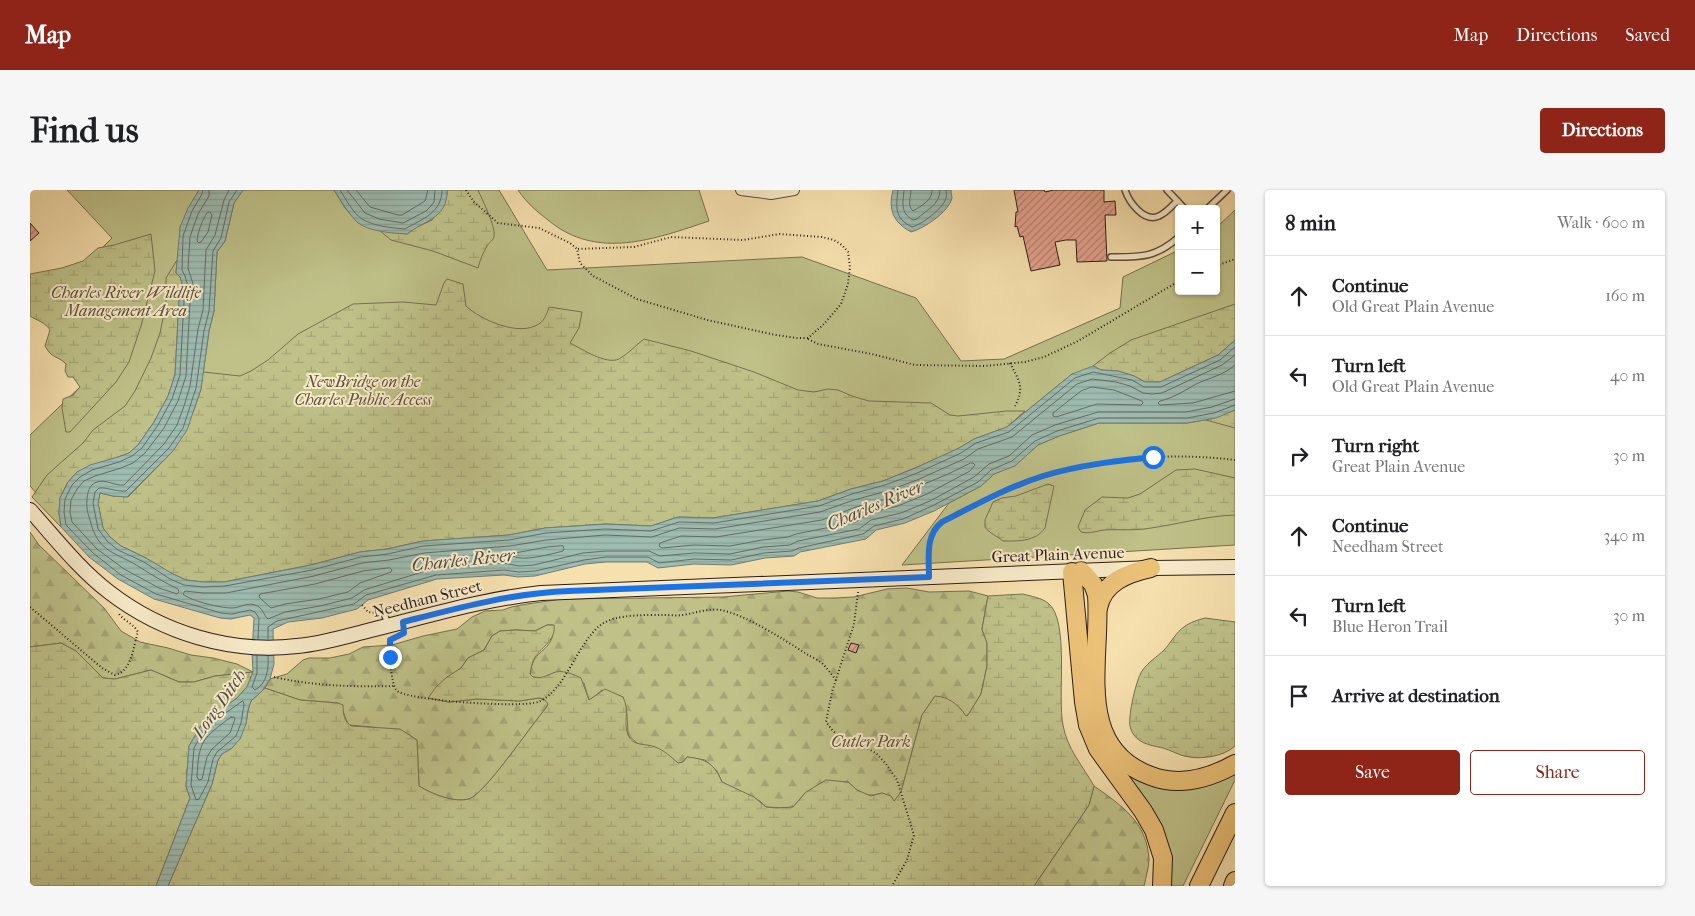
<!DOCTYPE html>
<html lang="en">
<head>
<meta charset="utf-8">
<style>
	body { margin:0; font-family:"IM FELL French Canon",serif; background:#f6f6f6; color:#202124 }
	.controls { position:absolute; right:15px; top:15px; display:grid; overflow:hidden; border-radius:5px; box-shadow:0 1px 4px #0004 }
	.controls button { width:45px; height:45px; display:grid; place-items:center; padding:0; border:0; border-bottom:1px solid #e0e0e0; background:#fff; color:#202124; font:25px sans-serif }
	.stop { position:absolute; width:15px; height:15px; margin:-11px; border:4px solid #1a73e8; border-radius:50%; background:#fff }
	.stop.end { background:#1a73e8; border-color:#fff; box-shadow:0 1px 5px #0008 }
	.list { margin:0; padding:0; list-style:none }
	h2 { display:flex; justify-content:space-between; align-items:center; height:65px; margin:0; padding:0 20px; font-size:21px }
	h2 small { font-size:16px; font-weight:400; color:#757577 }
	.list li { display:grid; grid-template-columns:32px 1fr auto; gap:15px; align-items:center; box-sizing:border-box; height:80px; padding:0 20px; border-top:1px solid #e0e0e0 }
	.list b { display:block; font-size:19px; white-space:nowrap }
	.list p { margin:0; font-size:16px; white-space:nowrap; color:#757577 }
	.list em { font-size:16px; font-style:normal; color:#757577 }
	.actions { display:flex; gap:10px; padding:15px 20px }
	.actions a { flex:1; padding:11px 0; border:1px solid #8f2418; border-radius:5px; text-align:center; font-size:18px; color:#8f2418 }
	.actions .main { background:#8f2418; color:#fff }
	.icon { flex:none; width:28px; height:28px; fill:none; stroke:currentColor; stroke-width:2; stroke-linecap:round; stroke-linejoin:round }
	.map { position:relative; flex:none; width:1205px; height:696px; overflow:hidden; border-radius:5px }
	header { display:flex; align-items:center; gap:30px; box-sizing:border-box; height:70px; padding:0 25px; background:#8f2418; color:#fff }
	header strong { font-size:24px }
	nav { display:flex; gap:28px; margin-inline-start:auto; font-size:18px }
	.intro { display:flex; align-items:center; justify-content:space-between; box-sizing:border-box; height:120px; padding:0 30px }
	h1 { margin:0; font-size:35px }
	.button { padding:12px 22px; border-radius:5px; background:#8f2418; color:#fff; font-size:18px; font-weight:700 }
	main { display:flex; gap:30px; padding:0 30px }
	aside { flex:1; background:#fff; border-radius:5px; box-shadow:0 1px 4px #0004 }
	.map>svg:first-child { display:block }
	.green { fill:#bfc189; stroke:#767050 }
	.forest { fill:url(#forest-firs); stroke:#767050 }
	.wetland { fill:url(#wetland-marsh); stroke:#767050 }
	.water { fill:url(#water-rules); stroke:#707d74 }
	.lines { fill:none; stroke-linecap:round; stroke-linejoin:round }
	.shore { stroke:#656d64; stroke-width:1 }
	.building { fill:url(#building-hatch); stroke:#2c1e18 }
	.service-casing { stroke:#5e4e3e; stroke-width:8 }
	.minor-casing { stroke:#5e4e3e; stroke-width:12 }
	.secondary-casing { stroke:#2c1e18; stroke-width:16 }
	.motorway-casing { stroke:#2c1e18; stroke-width:20 }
	.path { stroke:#2c1e18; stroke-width:2; stroke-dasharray:1 2.5; stroke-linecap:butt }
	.service { stroke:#f9ebca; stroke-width:5 }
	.minor { stroke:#f9ebca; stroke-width:10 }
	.secondary { stroke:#f9ebca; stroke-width:14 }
	.motorway { stroke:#ebc077; stroke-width:18 }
	.route { stroke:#1a73e8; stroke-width:6 }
	.labels { text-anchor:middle; stroke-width:4; stroke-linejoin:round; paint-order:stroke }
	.park-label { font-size:16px; font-style:italic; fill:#584f3a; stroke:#f9ebca }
	.street-label { font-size:16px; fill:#2c1e18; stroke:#f9ebca }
	.water-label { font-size:18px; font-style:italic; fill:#4e4d46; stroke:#f9ebca }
</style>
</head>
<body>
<header>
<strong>Map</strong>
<nav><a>Map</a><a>Directions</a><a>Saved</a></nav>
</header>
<div class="intro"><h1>Find us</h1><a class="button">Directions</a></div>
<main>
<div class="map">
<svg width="1205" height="696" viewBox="0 0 1205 696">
	<defs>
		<pattern id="forest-firs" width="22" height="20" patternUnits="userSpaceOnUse" patternTransform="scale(1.25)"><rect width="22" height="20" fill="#bfc189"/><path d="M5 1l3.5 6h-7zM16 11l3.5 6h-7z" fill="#a4a576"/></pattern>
		<pattern id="wetland-marsh" width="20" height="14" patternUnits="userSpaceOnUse" patternTransform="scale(1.25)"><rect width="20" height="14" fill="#bfc189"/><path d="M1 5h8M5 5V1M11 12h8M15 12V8" fill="none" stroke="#a4a576"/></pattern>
		<pattern id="water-rules" width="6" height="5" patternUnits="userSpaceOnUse" patternTransform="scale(1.25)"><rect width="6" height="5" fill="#9ebcb1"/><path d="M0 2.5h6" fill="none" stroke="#88a198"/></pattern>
		<pattern id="building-hatch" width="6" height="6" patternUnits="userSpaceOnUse" patternTransform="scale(1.25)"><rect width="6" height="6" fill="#e3a28d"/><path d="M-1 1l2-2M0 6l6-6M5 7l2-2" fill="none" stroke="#b88372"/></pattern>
	</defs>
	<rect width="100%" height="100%" fill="#f6e0ae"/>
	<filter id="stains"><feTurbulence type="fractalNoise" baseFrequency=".004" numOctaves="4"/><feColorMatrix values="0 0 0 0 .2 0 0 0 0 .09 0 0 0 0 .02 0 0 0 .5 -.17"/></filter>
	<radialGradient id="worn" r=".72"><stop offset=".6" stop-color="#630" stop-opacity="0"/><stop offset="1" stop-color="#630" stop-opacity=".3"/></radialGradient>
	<!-- green -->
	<g class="green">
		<polygon points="37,0 169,0 158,21 150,152 32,332 0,296 0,245 78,170 19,111 82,48"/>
		<polygon points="213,0 304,0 315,18 328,33 417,5 417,0 469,0 517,80 772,67 886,108 931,171 974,169 1090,118 1093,87 1149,60 1149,101 1186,101 1186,38 1205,20 1205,150 1042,184 977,237 116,368 91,356 70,303 171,199 179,141 184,121 187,62 195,51 204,13"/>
		<path d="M488,0H669L679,31C625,49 567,71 518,30C505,20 497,13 488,0Z"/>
		<polygon points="1205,220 1205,355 872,375 919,313 951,296 964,284 985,275 1008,255 1029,246 1069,233 1157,233 1186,228"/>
		<polygon points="1087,571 1112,588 1205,582 1205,590 1153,696 1138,696"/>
	</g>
	<!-- forest -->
	<g class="forest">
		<polygon points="0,342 9,355 74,418 91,441 110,452 138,458 161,465 183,468 207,474 223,482 185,486 164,492 149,492 121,480 85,489 73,488 46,461 31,453 0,457"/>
		<path d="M877,398L899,402L939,401L958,406L952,439L957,453V476L951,504L938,525L935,526L930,518L905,506L892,525L871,602L864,612L852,603C835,608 830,603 818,592L776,602L763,617L754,618L736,617L730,611L692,592L687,581L675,570L657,567L653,572L648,573L625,557L609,555L598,545L597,524L593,507L572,500L559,511L554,493L518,486L514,488L503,487L500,484C503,461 516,463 522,448C523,444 523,439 523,435H517L505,441L486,440L470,441L462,446L454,460L438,468L431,478L398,508L419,512L447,509L489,511L509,508L517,511L518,514L516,518C502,534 455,604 439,609C424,613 402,604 389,596L387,550L384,548L342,537L319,535C314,527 314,520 308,513L270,510L235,498L240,489L257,484L273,470L279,468H300L319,464L333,457L362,455L393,446L427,439L442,427L455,421L473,420L481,417L497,414L532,409L693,407L758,401L768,402L787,408H805L824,407L857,399Z"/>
		<path d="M1064,596C1091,615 1117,632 1119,669C1119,677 1116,687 1114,696H1004L1059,615Z"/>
	</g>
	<!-- wetland -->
	<g class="wetland">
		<path d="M417,0H448C452,9 466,37 464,46C464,50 459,52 457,56C453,63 450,70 448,78L403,61L361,50L349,40L377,44L387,37L402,30L417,5Z"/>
		<path d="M121,44L125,81L111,136L99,172L86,192L40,242H36L32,218L33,209L43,205L50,197L43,187H38L35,181L36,174C27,165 22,169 15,156L20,140C15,132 8,131 0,126V84L32,78L53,71L68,58L84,55Z"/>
		<polygon points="147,70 146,83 150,87 152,93 149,111 145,185 138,206 124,232 108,255 99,263 47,282 38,292 30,308 29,323 31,337 2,307 17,285 53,253 63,240 95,216 105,201 121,168 130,143 136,114 136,88"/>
		<path d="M417,89L433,94L436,116C451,130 489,147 509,134C515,130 517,123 519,117L552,122L549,138L540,153C552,159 576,175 589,169C598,164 606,155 614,149L661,161L724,182L768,200L784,202L798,199L808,200L822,206L839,211L901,213L920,225L928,226L977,221H995L977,237L944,249L929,258L909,268L853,291L821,299L788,311L683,328L648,327L621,336L575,334L515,338L479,345L393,351L357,359L330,362L281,375L194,392H173L156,390L128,377L116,368L91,356L80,347L73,338L68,313L70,303L83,306L98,307L143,261L164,220L171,199L173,182L210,186L221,181L238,170L268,144L323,114L373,112L406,115L414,93Z"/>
		<polygon points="1205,114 1205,150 1203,152 1188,165 1130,192 1115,192 1104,186 1088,181 1071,180 1063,176 1080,163 1101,150"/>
		<polygon points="1205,220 1205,238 1176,230"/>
		<path d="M1165,279L1205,288V325C1176,326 1149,334 1121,338C1105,341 1090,339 1074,340C1066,341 1059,344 1051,342L1048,337L1055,320L1072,307L1098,308L1110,304L1146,280Z"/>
		<path d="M1018,294L1024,296L1015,338C1005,352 988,351 973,351C967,346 959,343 955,337V330L963,312L972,308L986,306Z"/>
		<path d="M993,404C1000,406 1012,408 1018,413C1040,430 1027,507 1033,535C1037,559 1053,576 1064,596L1059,615L1004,696H138L182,594L188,570L192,564L202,558L216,534L218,520L221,511L235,498L270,510L308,513L313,515C313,523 314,533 322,536L370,539L387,550L389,596C402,604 424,613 439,609C455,604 502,534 516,518L518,514L514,509L509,508L489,511L447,509L419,512L398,508L406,497L417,487L431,478L438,468L454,460L462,446L470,441L486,440L505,441L517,435H524C526,450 513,456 505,467C502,472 501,478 500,484L503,487C512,489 515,486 523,483C531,479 543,484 551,488L559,510L575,499L593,507C600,521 593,533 598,545C603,557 616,553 625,557C634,560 641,567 648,573L653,572L657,567C677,569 684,574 692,592L724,607L736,617L746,618L763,617L776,602L796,590L818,592L827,600L841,606L852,603L861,606L864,611L871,602L892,525L905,506C919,507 928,514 936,526L938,525L951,504L957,476V453L952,439L958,406Z"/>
		<path d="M1175,428L1205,432V556C1193,567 1170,570 1154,566C1147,564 1140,560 1133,558C1119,555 1104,553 1100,536C1098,526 1106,490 1112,481C1118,472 1127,467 1134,460C1141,453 1146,442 1154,437C1160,432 1168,430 1175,428Z"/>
		<polygon points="31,453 46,461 73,488 85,489 121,480 149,492 164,492 185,486 223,482 217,497 207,508 172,534 159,556 156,596 160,608 126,696 0,696 0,457"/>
	</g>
	<!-- water -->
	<g class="water">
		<polygon points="169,0 213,0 204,13 195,51 187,62 184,121 179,141 171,199 157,240 143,261 97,307 83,306 70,303 68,313 73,338 80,347 91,356 116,368 143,384 156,390 173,392 194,392 281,375 330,362 357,359 393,351 479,345 515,338 576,334 621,336 648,327 683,328 788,311 821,299 853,291 883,279 929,258 944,249 977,237 1042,184 1063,176 1071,180 1088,181 1104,186 1115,192 1130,192 1188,165 1205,150 1205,220 1186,228 1157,233 1069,233 1029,246 1008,255 985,276 964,284 951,296 904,321 875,333 846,340 836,349 770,362 764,366 735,368 701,375 664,374 628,378 617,372 576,372 555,374 505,386 488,387 474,385 407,389 338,410 327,419 292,428 258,432 243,439 244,474 240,489 232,501 221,511 218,520 216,534 210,549 202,558 192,564 188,570 182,594 138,696 126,696 160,608 156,596 159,556 172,534 207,508 217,497 223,482 222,463 224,428 220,425 201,429 190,428 124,409 88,389 59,367 31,337 29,323 30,308 38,292 47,282 60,275 88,267 99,263 108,255 124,232 138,206 145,185 149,111 152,93 150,87 146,83 150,37 158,18"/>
		<path d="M304,0H417C418,28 395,30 377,44C362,43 339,42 327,32C318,23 311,11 304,0Z"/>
		<path d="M863,0H921C921,3 922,6 922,8C919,22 893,39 881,42C863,32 858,20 863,0Z"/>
	</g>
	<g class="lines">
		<!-- shore -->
		<g class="shore">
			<polyline points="173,0 172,4 162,21 153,46 152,80 155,86 157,93 154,111 150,185 142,209 128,235 112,258 102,266 89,272 62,280 50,287 42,295 35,309 34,322 36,335 63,363 91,385 126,404 191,423 202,424 220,420 225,422 229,428 228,449"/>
			<path d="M179,0V6L168,24L160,47L158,78L163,94L160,112L156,186L148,211L134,238L115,263L103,273L91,278L65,286L54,291L47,299L41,310L40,322L42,332L67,359L94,379L129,398L147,404L149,402L148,399C135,393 124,386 111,378C87,362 68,364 60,330C58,324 56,317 57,311C57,304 59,294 67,292C76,289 85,296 94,295L134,254L147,235L154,216L160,196L168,139L173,120L176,60L185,45L194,10L199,0"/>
			<path d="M207,0L199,12L191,48L183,61L179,121L174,141L166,198L153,238L139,258L96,301C86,302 78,297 69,298L65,302L63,313L68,339L77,351L88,360L114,372L140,389L154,395L173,397L195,396L282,380L331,367L358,364L393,356L479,350L516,343L575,339L621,341L649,332L684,333L789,316L822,304L855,295L885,284L931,263L946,253L979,242L1045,188L1063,182L1102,190L1114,197H1131L1190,170L1205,157"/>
			<path d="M310,0C316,9 322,22 332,29C343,36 362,38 375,39C392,29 412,23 412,0"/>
			<polyline points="317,0 335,23 349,29 373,33 396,21 401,16 404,12 405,0"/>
			<polyline points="326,0 340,17 368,25 372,25 395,11 398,0"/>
			<path d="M868,0C866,17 864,28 882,37C891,35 914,18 916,8C917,6 916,3 916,0"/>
			<path d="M874,0C873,12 870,23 883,30L887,29C896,20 910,15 910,0"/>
			<path d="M881,0C881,7 877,16 883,21C891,16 903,10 902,0"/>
			<path d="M180,22L182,25L178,42L171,52L169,53L167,51C168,42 172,30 177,23Z"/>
			<path d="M1205,165L1192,175L1132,203L1122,204L1113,203L1100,196L1086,192L1062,189L1047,194L982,247L948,259L934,269L887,290L857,301L824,310L790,322L685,339L649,338L622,347L575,345L516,350L480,356L394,363L359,370L332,373L284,386L196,403H173L155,401L153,404C161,411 190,418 202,418C210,418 217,412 225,415C233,417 233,425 238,429L255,422L290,416L322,408L334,400L405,378L473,373L489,376L504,375L553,363L576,361H619L630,366L664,363L700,364L733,357L760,355L768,351L829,339L841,330L871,323L900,311L944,287L959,274L979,266L1002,245L1025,235L1068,222H1156L1182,217L1205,209"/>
			<path d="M1205,175C1194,185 1179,188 1166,194C1154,201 1143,208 1130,211L1128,213L1130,215L1163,213L1205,201"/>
			<polygon points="1062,197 1084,200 1112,211 1113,213 1111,215 1067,214 1026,227 1023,226 1023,223 1051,201"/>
			<polygon points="941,273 943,273 945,275 940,281 897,304 868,316 839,323 826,332 766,344 758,347 732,350 700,356 664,355 632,358 629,356 630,353 651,346 686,347 792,330 826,317 860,308 916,285"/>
			<path d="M533,356L534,359L533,361C521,364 493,372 483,366L485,363L517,357Z"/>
			<polygon points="360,378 362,380 361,382 330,393 318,402 289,409 255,414 241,418 229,407 230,404 285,394 333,381"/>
			<polyline points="238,449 238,437 247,431 324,414 336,405 406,385 474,380 489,382 505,381 554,370 576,367 618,367 629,373 664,369 701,370 734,363 762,361 769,358 833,344 844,336 873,329 902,316 948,292 961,280 982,271 1005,251 1027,241 1069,228 1157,228 1184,223 1205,215"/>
			<path d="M227,465V483L222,497L225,500C237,494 239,478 238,466"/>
			<polygon points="213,511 214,514 211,533 206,546 187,562 183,569 178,592 169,609 166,610 161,595 164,558 175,538"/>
			<path d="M201,527H204L205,529L200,543L182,559L177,567L172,589L169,590L167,587C169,550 172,549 201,527Z"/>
		</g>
	</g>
	<!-- building -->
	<g class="building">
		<polygon points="984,0 1014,0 1015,2 1024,0 1074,0 1074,12 1085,11 1086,25 1075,25 1077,71 1047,72 1046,50 1036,50 1025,52 1030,75 1001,81 993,46 990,47 987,36 985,37 986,22 988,22"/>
		<polygon points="0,33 9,43 0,51"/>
		<polygon points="821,453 829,455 826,463 818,460"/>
	</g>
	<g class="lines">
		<defs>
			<g id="service">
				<path d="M1095,0C1099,12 1114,33 1129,26C1136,23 1142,16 1147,11"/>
				<polyline points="1137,0 1155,19"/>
				<polyline points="1177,19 1197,0"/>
				<path d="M1081,67C1111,67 1125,68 1149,47"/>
				<polyline points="354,422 358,436"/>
			</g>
			<polyline id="minor" points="711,0 741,4 764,0"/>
			<path id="secondary" d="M0,320C25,348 49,379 79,402C132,443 201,464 267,456C292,454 317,446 341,440C398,426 453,409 511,403L1121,378L1205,377"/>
			<g id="motorway">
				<path d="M1051,381L1063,394L1067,405C1072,468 1042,558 1121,586C1150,597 1180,588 1205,574"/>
				<polyline points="1042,382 1054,512 1058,535 1068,559 1113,621 1124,640 1133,668 1132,696"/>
				<path d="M1068,418C1073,392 1098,383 1121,378"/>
				<polyline points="1169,696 1205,623"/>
				<polyline points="1203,696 1205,691"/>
			</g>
		</defs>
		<!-- service casing -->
		<use href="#service" class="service-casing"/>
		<!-- minor casing -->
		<use href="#minor" class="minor-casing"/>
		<!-- secondary casing -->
		<use href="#secondary" class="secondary-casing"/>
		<!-- motorway casing -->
		<use href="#motorway" class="motorway-casing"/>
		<!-- path -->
		<g class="path">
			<polyline points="436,0 444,12 468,33 509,38 540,53 547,59 550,73 563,86 607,109 677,130 746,145 767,148 778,148 794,134 811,114 818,94 820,77 818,62 812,55 804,50 792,47 750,44 713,50 641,47 604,57 547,59"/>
			<polyline points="1186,76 1205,69"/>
			<polyline points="778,149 788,154 842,164 885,175 955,176 995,172 1014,167 1048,151 1149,91"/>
			<path d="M980,173C989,191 995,197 985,216"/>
			<path d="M899,377C899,364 897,347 906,337C915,327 931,322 943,316C1022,274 1116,259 1205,270"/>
			<polyline points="828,402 824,434 802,502 796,532 803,541 817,552 832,555 847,564 856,574 867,590 884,645 877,670 862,696"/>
			<polyline points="332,415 338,422 347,423"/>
			<path d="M0,417L72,478L85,485C102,481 103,457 108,442C104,434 94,431 89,424"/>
			<path d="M365,446L360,450L359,456C360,466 361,492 366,500C375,511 493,518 508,512C536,501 547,452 572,434C587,424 616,425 635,425C641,425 647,426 653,425C666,423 678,418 691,420C716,425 753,449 775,463C781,467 789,470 794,475C798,480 802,485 806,490"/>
			<path d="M244,487C283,496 324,497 365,496"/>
		</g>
		<!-- service -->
		<use href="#service" class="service"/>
		<!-- minor -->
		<use href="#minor" class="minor"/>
		<!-- secondary -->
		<use href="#secondary" class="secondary"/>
		<!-- motorway -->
		<use href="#motorway" class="motorway"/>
	</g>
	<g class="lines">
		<!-- route -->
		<path class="route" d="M360,467V450L374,443L373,432C428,418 482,403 539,401L899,387C899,368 895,345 912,332C945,315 978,297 1013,286C1049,275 1086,271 1123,267"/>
	</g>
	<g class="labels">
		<!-- park labels -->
		<g class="park-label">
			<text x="96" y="108">Charles River Wildlife<tspan x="96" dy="18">Management Area</tspan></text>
			<text x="333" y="197">NewBridge on the<tspan x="333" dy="18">Charles Public Access</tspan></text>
			<text x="841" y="557">Cutler Park</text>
		</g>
		<!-- street labels -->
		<g class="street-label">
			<text transform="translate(1028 364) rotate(-2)" y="6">Great Plain Avenue</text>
			<text transform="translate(397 408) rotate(-14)" y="6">Needham Street</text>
		</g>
		<!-- water labels -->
		<g class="water-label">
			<text transform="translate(845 315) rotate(-23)" y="6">Charles River</text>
			<text transform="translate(433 370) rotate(-6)" y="6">Charles River</text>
			<text transform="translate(189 514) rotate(-55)" y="6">Long Ditch</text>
		</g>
	</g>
	<rect width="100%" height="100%" filter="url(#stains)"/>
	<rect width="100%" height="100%" fill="url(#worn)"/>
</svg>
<div class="controls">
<button>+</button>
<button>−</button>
</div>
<div class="stop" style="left:1123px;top:267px"></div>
<div class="stop end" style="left:360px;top:467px"></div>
</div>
<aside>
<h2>8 min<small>Walk · 600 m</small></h2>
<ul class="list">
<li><svg class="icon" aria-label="ahead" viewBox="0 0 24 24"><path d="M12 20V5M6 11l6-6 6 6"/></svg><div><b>Continue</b><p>Old Great Plain Avenue</p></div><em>160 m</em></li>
<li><svg class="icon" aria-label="left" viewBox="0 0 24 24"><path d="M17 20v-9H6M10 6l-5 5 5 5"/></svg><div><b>Turn left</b><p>Old Great Plain Avenue</p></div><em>40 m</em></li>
<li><svg class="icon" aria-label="right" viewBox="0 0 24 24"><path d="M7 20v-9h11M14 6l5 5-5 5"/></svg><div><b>Turn right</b><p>Great Plain Avenue</p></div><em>30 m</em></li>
<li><svg class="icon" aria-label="ahead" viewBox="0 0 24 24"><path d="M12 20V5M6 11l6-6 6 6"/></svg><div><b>Continue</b><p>Needham Street</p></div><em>340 m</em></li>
<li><svg class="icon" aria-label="left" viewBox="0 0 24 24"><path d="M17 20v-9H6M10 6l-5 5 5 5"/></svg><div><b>Turn left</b><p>Blue Heron Trail</p></div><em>30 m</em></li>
<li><svg class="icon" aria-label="arrive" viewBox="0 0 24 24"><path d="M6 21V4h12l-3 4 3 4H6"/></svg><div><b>Arrive at destination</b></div></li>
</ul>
<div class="actions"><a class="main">Save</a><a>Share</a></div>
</aside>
</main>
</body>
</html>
